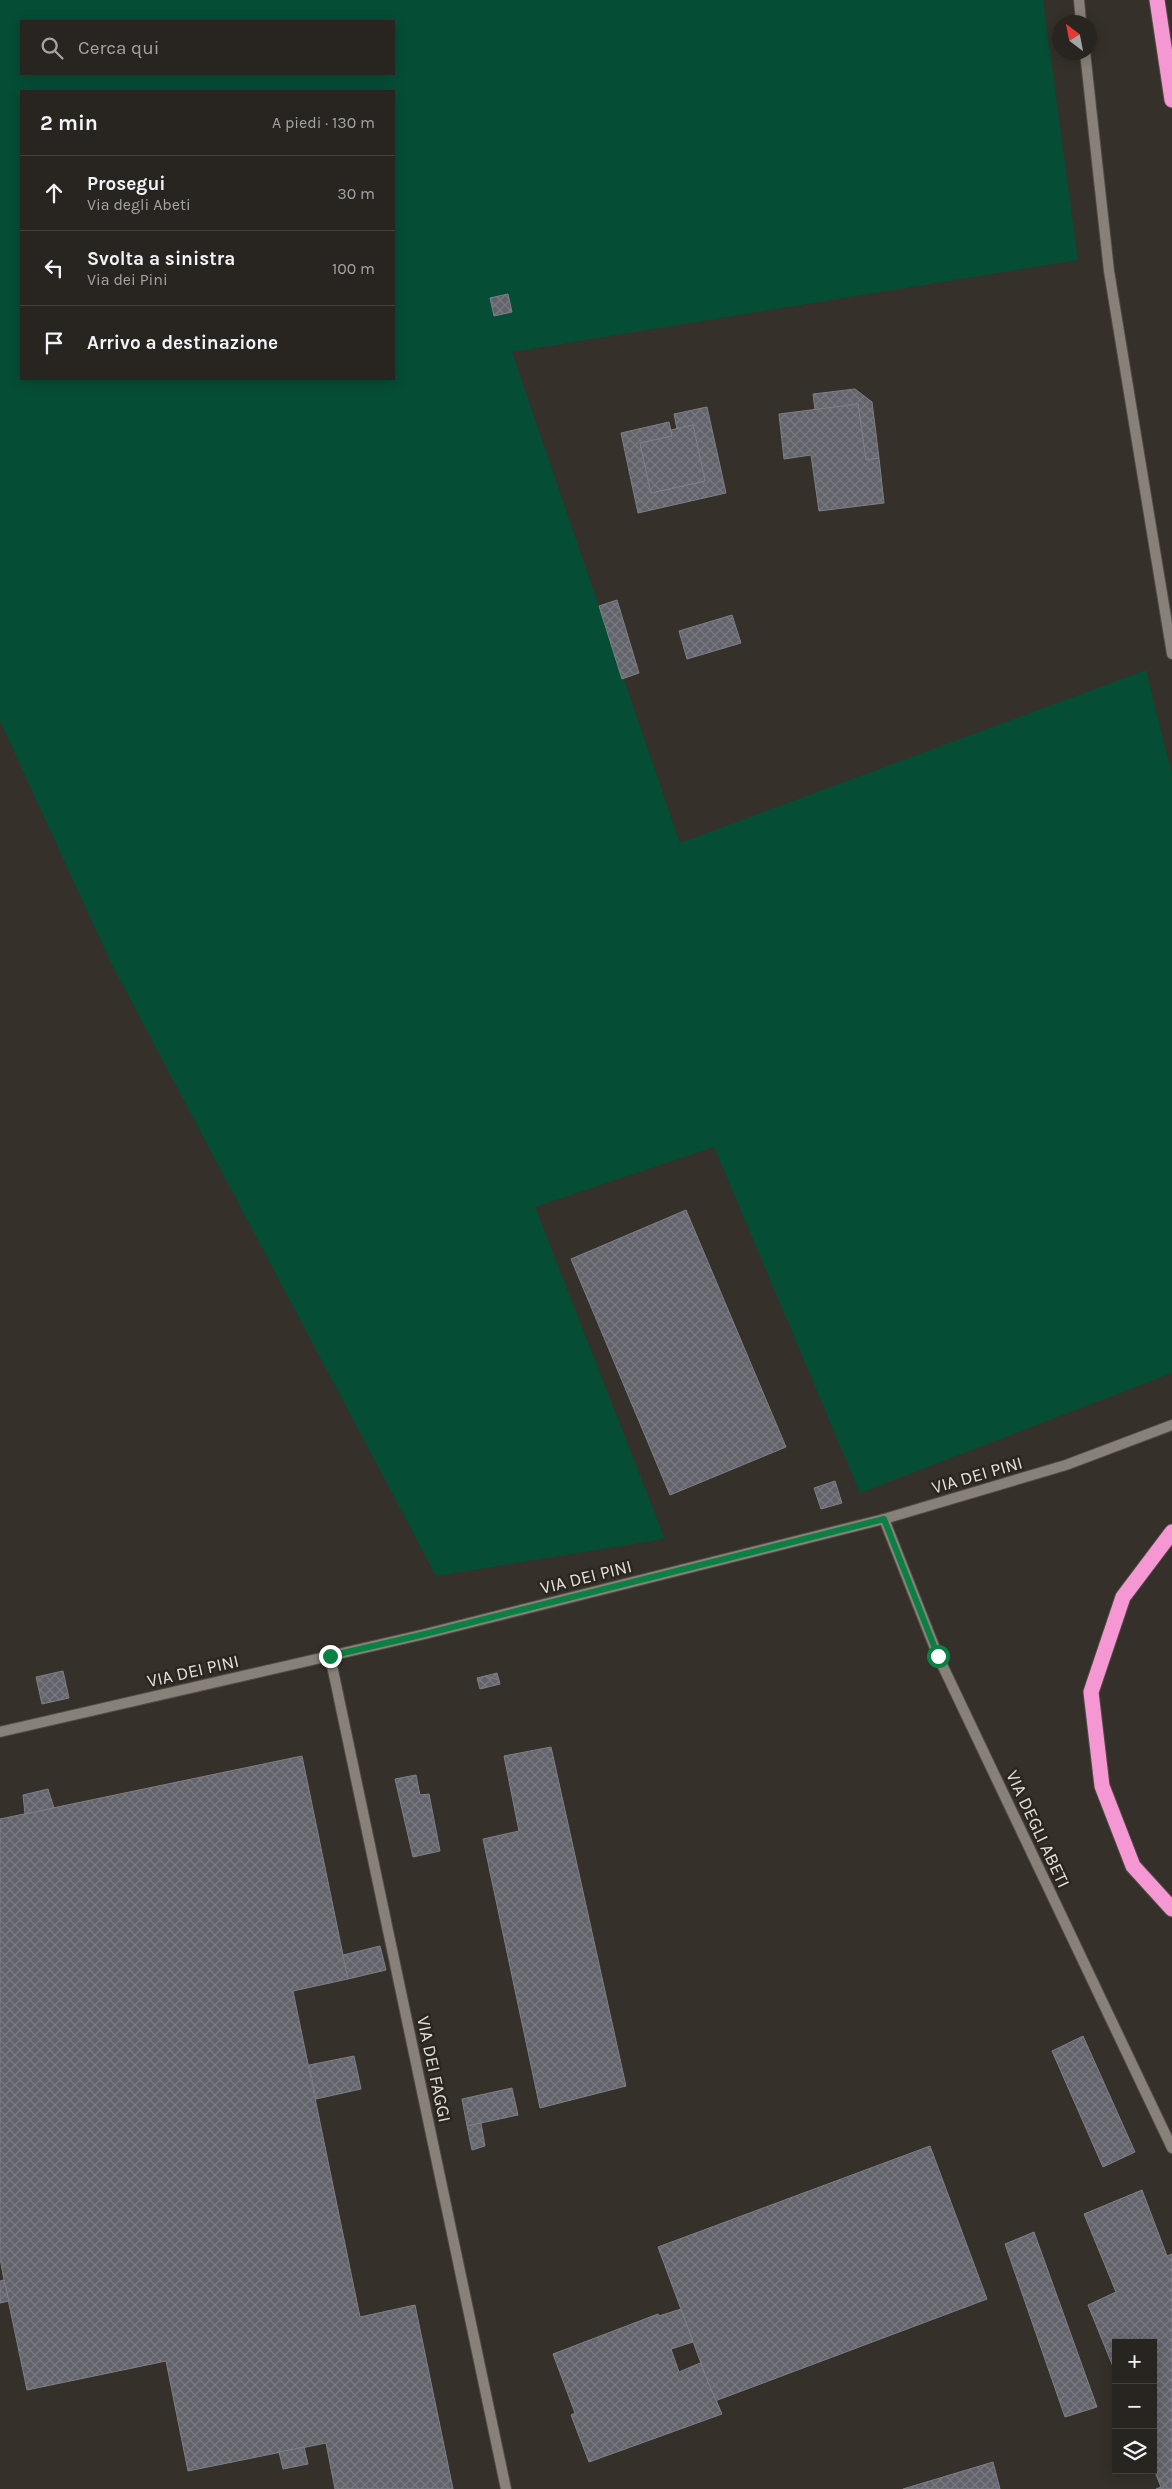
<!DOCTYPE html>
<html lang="it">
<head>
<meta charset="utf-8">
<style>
	body { margin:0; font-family:Karla,sans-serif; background:#34302c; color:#f1f3f6 }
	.controls { position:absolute; right:15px; bottom:15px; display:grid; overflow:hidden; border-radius:0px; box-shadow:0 2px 12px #0003 }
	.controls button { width:45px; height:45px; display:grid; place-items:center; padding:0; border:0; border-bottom:1px solid #44413d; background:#28241f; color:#f1f3f6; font:25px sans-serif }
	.compass { position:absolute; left:1052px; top:15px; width:45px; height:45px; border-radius:50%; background:#28241f; box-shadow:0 2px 12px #0003; rotate:328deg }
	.stop { position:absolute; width:15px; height:15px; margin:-11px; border:4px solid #0b8043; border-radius:50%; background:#fff }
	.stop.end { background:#0b8043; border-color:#fff; box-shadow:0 1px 5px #0008 }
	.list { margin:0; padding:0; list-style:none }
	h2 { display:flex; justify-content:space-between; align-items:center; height:65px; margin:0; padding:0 20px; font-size:21px }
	h2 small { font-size:16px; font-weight:400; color:#a5a4a4 }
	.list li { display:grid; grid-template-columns:32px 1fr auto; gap:15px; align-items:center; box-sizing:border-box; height:75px; padding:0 20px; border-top:1px solid #44413d }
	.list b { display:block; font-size:19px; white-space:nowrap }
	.list p { margin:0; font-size:16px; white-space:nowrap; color:#a5a4a4 }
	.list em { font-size:16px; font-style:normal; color:#a5a4a4 }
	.icon { flex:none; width:28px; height:28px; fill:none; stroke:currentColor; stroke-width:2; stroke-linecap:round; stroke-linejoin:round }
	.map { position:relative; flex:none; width:1172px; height:2489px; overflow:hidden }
	.search { position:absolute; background:#28241f; box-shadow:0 2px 12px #0003; left:20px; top:20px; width:375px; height:55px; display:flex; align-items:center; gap:12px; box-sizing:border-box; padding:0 18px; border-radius:0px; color:#a5a4a4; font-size:19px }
	.panel { position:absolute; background:#28241f; box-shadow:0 2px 12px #0003; left:20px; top:90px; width:375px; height:290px; border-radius:0px }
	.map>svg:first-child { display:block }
	.green { fill:#064d36; fill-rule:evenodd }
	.building { fill:url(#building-cross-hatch); stroke:#7e7e88 }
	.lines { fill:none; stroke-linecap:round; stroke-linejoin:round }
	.lane-casing { stroke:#514c47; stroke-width:12 }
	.street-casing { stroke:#514c47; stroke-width:12 }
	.highway-casing { stroke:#514c47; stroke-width:17 }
	.lane { stroke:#888179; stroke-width:10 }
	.street { stroke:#888179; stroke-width:10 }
	.highway { stroke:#f597d3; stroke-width:15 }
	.route { stroke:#0b8043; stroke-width:6 }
	.labels { text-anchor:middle; stroke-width:5; stroke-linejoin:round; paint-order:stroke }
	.street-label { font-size:18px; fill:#e4e0dc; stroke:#2b261f }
</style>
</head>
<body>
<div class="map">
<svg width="1172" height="2489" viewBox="0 0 1172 2489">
	<defs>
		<pattern id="building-cross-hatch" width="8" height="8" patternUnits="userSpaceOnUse" patternTransform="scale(1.25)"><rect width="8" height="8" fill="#63636c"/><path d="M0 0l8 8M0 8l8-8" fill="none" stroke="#797980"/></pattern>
	</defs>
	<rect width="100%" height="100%" fill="#353029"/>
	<!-- green -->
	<path class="green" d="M0,0H1043L1078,260L512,352L680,843L1146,670L1172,775V1373L860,1493L714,1147L535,1207L665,1539L436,1576L111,963L0,721ZM21,21H394V74H21ZM21,91H394V379H21Z"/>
	<!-- building -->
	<g class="building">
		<polygon points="508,294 512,312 494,316 490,298"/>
		<polygon points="855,389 872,402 879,458 866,460 858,404 815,410 813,394"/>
		<polygon points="858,404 866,460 879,458 884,503 819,511 811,455 784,459 779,414"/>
		<polygon points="707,407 726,493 638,513 621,433 669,422 672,436 640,443 651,493 705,481 693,425 677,429 674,414"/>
		<polygon points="693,425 705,481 651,493 640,443 672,436 671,430"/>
		<polygon points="617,600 639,673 622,679 599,606"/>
		<polygon points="732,615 741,643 687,659 679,631"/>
		<polygon points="686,1210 786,1447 670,1495 571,1259"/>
		<polygon points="835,1481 842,1503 821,1509 814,1488"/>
		<polygon points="63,1671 69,1698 42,1704 36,1677"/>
		<polygon points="497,1673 499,1680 485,1676"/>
		<polygon points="485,1676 499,1680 500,1684 480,1689 477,1678"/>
		<polygon points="551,1747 626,2086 540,2108 483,1839 519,1831 504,1756"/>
		<polygon points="302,1756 348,1979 293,1991 360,2317 415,2305 453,2489 335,2489 326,2443 188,2471 166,2361 27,2390 4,2280 0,2258 0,1819"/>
		<polygon points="416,1775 420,1795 429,1794 440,1851 413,1857 395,1779"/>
		<polygon points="48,1789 54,1808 25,1814 23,1795"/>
		<polygon points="380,1946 386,1970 348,1979 343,1955"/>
		<polygon points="1083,2036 1135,2152 1103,2167 1052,2051"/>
		<polygon points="354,2056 361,2089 316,2099 309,2065"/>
		<polygon points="512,2088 518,2115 467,2126 462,2099"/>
		<polygon points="481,2123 485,2146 472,2150 467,2126"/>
		<polygon points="930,2146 987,2299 715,2401 658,2247"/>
		<polygon points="1142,2190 1167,2256 1172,2254 1172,2489 1156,2489 1161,2487 1153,2467 1153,2343 1116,2343 1116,2374 1088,2305 1116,2292 1084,2214"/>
		<polygon points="1034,2232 1097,2407 1065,2417 1005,2244"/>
		<polygon points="4,2280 9,2301 0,2303 0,2281"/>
		<polygon points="681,2309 693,2342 671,2349 679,2372 700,2363 722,2414 589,2462 571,2415 575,2413 553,2354 658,2314 659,2316"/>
		<polygon points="304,2447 308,2464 283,2469 279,2452"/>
		<polygon points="993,2462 1000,2489 903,2489"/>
	</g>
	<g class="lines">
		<defs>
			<g id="lane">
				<polyline points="884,1519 938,1656 1172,2148"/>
				<polyline points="330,1656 506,2489"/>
			</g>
			<g id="street">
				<polyline points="1079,0 1081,22"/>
				<polyline points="1085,52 1109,271 1172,654"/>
				<polyline points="0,1732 425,1634 884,1519 1066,1465 1172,1425"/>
			</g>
			<g id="highway">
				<polyline points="1157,0 1172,100"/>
				<polyline points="1172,1532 1123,1597 1091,1692 1102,1786 1133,1866 1172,1909"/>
			</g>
		</defs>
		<!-- lane casing -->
		<use href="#lane" class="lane-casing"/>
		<!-- street casing -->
		<use href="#street" class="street-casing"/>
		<!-- highway casing -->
		<use href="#highway" class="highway-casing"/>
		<!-- lane -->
		<use href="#lane" class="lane"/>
		<!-- street -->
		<use href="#street" class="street"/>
		<!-- highway -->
		<use href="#highway" class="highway"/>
	</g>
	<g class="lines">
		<!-- route -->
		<polyline class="route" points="330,1656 425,1634 884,1519 938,1656"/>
	</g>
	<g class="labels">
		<!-- street labels -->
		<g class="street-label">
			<text transform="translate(977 1475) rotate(-16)" y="6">VIA DEI PINI</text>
			<text transform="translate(586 1577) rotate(-14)" y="6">VIA DEI PINI</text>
			<text transform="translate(193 1671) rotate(-13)" y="6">VIA DEI PINI</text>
			<text transform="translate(1038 1829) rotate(65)" y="6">VIA DEGLI ABETI</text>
			<text transform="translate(434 2069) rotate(78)" y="6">VIA DEI FAGGI</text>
		</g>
	</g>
</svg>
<div class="controls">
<button>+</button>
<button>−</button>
<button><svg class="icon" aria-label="layers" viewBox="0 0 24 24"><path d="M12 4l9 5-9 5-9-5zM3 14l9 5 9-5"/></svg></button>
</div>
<svg class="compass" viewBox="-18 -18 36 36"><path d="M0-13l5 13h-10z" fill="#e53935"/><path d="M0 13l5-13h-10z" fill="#a5a4a4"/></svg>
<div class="stop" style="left:938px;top:1656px"></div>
<div class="stop end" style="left:330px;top:1656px"></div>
<div class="search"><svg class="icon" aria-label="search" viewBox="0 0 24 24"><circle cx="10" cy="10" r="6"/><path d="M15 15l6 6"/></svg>Cerca qui</div>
<section class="panel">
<h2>2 min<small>A piedi · 130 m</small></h2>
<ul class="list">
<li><svg class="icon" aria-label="ahead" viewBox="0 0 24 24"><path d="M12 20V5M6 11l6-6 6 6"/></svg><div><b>Prosegui</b><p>Via degli Abeti</p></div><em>30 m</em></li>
<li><svg class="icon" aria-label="left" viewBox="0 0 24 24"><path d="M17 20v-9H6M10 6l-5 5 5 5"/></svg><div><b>Svolta a sinistra</b><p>Via dei Pini</p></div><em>100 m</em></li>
<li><svg class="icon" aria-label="arrive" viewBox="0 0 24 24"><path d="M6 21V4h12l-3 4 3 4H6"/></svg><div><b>Arrivo a destinazione</b></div></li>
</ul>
</section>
</div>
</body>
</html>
